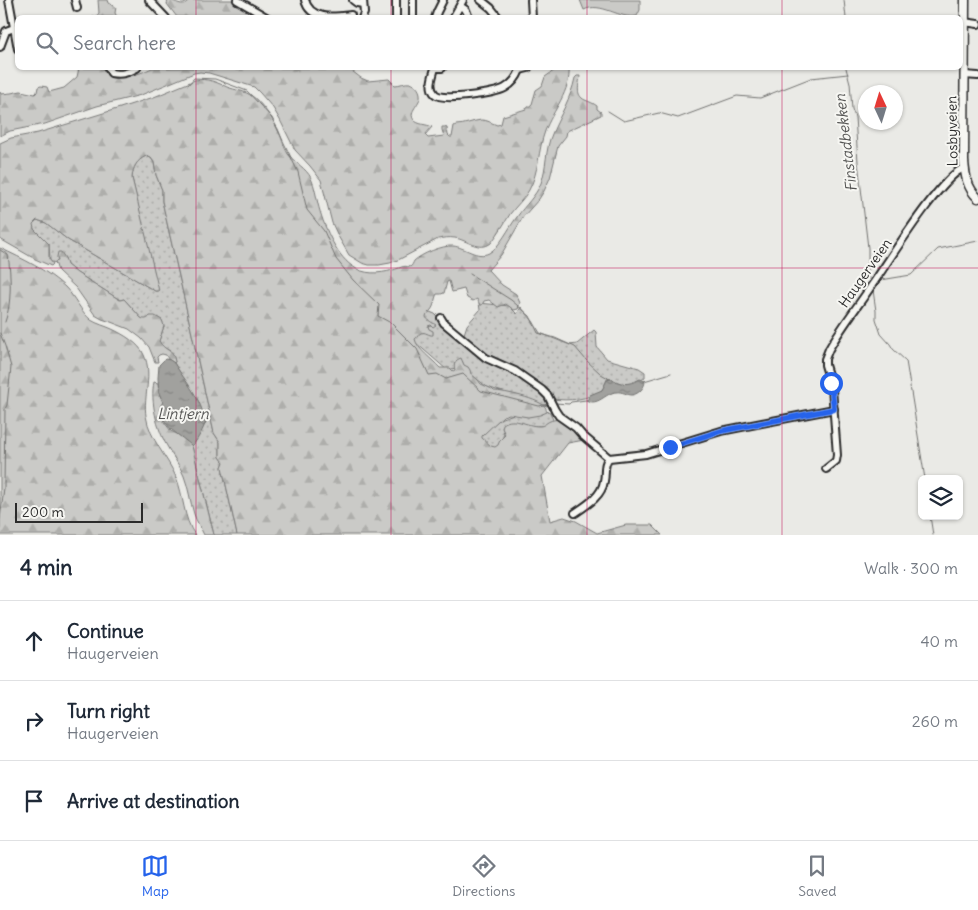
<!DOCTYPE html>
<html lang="en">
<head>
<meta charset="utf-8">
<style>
	body { margin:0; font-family:Delius,sans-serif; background:#f2f2f3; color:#1f2937 }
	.controls { position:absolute; right:15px; bottom:15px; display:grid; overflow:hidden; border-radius:8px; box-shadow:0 1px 4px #0004 }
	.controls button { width:45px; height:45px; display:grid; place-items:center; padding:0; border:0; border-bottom:1px solid #e0e1e3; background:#fff; color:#1f2937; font:25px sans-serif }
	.compass { position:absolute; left:858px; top:85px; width:45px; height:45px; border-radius:50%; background:#fff; box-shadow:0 1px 4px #0004; rotate:356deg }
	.scale { position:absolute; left:15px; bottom:12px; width:128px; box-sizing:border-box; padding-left:5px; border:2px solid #2b2b2b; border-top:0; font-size:14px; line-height:18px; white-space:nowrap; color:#2b2b2b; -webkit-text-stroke:4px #f6f6f2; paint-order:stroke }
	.stop { position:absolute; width:15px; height:15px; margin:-11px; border:4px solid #2563eb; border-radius:50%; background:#fff }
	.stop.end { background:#2563eb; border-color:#fff; box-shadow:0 1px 5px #0008 }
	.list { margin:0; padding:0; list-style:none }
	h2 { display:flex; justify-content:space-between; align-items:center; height:65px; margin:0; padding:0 20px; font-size:21px }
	h2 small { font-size:16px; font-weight:400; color:#747a83 }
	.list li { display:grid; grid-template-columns:32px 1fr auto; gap:15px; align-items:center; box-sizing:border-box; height:80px; padding:0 20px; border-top:1px solid #e0e1e3 }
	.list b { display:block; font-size:19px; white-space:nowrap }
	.list p { margin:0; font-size:16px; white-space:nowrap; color:#747a83 }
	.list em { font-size:16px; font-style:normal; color:#747a83 }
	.icon { flex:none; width:28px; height:28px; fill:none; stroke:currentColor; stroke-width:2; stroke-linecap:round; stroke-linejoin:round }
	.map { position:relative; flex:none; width:978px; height:535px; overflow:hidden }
	.search { position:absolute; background:#fff; box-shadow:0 1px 4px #0004; left:15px; right:15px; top:15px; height:55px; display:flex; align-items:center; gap:12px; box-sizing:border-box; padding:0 18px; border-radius:8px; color:#747a83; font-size:19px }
	.sheet { height:305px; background:#fff }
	nav { display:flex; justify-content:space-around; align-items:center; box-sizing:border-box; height:70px; border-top:1px solid #e0e1e3; background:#fff; font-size:14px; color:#747a83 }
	nav a { display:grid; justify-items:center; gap:2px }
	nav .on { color:#2563eb }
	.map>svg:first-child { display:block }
	.grass { fill:url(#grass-dots); stroke:#7a7a79 }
	.forest { fill:url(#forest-firs); stroke:#7a7a79 }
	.green { fill:#cacac7; stroke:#7a7a79 }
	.water { fill:url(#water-ripples); stroke:#727270 }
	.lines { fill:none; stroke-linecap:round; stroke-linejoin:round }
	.stream { stroke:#727270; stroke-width:1 }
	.minor-casing { stroke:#2b2b2b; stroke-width:10 }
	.major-casing { stroke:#2b2b2b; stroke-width:11 }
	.minor { stroke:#f6f6f2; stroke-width:6 }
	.major { stroke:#f6f6f2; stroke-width:8 }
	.route { stroke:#2563eb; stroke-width:6 }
	.grid { fill:none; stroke:#c2185b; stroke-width:1; stroke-opacity:0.55 }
	.labels { text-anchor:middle; stroke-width:4; stroke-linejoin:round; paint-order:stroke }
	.street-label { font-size:14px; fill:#2b2b2b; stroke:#f6f6f2 }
	.water-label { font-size:15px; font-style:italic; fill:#545453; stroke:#f6f6f2 }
</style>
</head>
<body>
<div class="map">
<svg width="978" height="535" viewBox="0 0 978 535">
	<defs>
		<pattern id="grass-dots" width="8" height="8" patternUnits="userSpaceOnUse" patternTransform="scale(1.25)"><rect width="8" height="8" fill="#cacac7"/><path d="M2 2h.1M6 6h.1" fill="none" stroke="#aeaeab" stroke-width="1.8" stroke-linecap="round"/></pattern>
		<pattern id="forest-firs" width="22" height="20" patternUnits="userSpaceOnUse" patternTransform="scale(1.25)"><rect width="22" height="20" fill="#cacac7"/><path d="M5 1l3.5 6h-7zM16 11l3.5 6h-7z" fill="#aeaeab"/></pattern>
		<pattern id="water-ripples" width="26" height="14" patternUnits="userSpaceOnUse" patternTransform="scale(1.25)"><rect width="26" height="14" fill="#a1a19e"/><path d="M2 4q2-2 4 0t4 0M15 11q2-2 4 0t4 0" fill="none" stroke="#838381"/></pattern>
	</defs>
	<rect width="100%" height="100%" fill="#eaeae6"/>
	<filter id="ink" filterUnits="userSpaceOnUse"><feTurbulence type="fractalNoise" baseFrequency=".02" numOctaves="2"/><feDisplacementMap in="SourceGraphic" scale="10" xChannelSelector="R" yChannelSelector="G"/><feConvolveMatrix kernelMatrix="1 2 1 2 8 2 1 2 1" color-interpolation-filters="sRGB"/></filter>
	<g filter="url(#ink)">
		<!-- grass -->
		<g class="grass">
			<path d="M146,156L151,158L154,163L156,175L162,190V201L184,298L214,433L220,442V457L224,462L222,467L237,535H214L192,446C196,442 197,437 200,433C202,429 204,426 206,422L204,421L198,401L174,363L175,362L172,352L163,347L159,341L164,326L149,318L144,320L141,318L124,299L120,300L77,273L67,265L65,258L58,259V261C54,263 53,263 50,261L49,244L34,229L32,224L37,220L46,223L68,240L155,291H158L132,178C133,167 136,161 146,156Z"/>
			<path d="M479,303L509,306L517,314L521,307L533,321L540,333L570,345L577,344L594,330L596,332L597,347L607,359L639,368L645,372V377L639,382L624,385L610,378L607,379C606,382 604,387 602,390C589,400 568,401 553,399L547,406L487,387L472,375L465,366L447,370L416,343L414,339L425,315L430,312L435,314L444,324L463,337L467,325L480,310Z"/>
			<path d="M545,411L550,412L553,420C545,429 535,424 525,427C518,428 511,431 504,433L500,447L496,452L481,443L480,434L502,418L514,414Z"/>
		</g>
		<!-- forest -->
		<g class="forest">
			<polygon points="98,0 108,0 109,3 116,7 115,13 117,17 93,17 96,17 99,13"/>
			<path d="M168,0C176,0 182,9 189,0H233L262,17H177L167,4Z"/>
			<path d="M79,68H105L107,73C123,80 137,75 152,68H348L361,78L368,81L389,79L395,85C400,85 405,82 410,83C417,85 421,91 420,98C418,106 408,112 414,120C418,125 427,124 432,127L425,135L428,138L444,136L442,130V127H445L447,128L448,135L450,137H452L454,126L456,125C465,125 472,121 481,120C488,120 491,123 497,125L501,124L503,116L526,109L532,104L536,90L542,86L545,77L558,68H569C571,91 553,110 545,131C538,150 539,172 529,190C524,199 516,206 510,214C504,224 498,234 491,243C480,252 467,240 455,238C449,237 444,238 438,239L400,259L390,263L379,265H369L362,263L349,255L338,236L332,223L321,180L310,166L295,150L280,120L273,108L260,93L254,87L209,73L200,72L194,73L141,95L97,106L45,124L10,131L0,136V92L1,94L11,93L21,91L35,94L37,92L38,87L41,86L47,87L49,92L64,88L77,77Z"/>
			<path d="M577,76H580C579,86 575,95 585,100C590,102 593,103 597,106V109L601,112V115L567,131L566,136L558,146L550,178L544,191L539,199L523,217L501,255L488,270L502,285L516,294L520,303L518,309L514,310L506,304L498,307L489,300L484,301L482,305H480L477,299L473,301L467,298L464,289L452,292L449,281L447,282L444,293L441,294H437C434,299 435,305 431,310C429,313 426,313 426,317C427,320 433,323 436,325L433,327L431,325L428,326L429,329L433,331V335C429,336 425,331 421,333C418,334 418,337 415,339C417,349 432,359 440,368H450L453,371L455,370C453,364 455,360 461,358L464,365L468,367L470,370L471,374L478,380L481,384L492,389L494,391C503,391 541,399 546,408C546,409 546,410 547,412L540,415L528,417L509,414L503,416L482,436V438L491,446L495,447L498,445L500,440L505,435L502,428L503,424C514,416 526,426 539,426C545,426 545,423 550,421C552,420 555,420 558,419L584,440L568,443L542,476L550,521L564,517L576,521L597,533L626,525H652L662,535H237L222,467L224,462L220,457V442L214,433L184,298L162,201V190L156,175L154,162L151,158L146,156C136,161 133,167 132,178L159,291H155L68,240L46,223L37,220L33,224L34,229L49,244V259L53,264L51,266L35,259L0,239V143L11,138L38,133L120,108L154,97L195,80C207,78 216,82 227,87C235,90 245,91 252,96C261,102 273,120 278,129C282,137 283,146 288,154C295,163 306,168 311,178C315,187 316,196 318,204C323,224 335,254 352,266C364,275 379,274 393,270C401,268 402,265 410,267C412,266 413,263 414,261C421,254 443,245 453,246C465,247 477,259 489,253C500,247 509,227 517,217C525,205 536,196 541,183C547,167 545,150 552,134C560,115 571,98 575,78Z"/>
			<path d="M0,248C23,259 47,270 65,287C75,297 81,312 91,320C97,324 106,326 112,329C123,334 140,344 144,355C153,374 143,396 146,416C150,440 167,456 176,477C184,496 183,518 195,535H0Z"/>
			<path d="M58,252H61L65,258L67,265L77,273L120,300L124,299L141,318C145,320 148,319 150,316H155L162,320L164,326L159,341C164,351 174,349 175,362L174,363L168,359L166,355L162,354L159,355L157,357L158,362H155L149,347L141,338L129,329L111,322L102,319L95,315L76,288L58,271L55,262L58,261L57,257Z"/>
			<path d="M154,382L158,383L159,393L163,402L161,410L164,422L171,431L183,437L192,446L214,535H204C201,528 196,521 194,514C190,501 189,489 184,476C180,465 172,456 167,446C157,429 150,401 154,382Z"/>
		</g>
		<!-- green -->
		<path class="green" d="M580,0H640V10L637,16C620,20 601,1 584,10Z"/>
		<!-- water -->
		<g class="water">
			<path d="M165,359L170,360L174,363C185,381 203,400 204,421H206C204,428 197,441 192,446C179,434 166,430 161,412C160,408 160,406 163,402L159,393L158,378L159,365Z"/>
			<path d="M610,379C622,384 627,386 640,379L645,381C645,387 639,394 632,395C627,395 622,391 616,392C605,393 598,407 586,400L588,399L590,395L602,390L607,380Z"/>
		</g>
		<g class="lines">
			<!-- stream -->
			<g class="stream">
				<polyline points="844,0 846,18"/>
				<polyline points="846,68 850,83 852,109 855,117 858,162 868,248 868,276 870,282"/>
				<polyline points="188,85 194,78 215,79 247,91 272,118 298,172 307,210 324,231 336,259 353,280 379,305 378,316 391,323 417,349 429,375 437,374 446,379 463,374 481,391 539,406 548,404"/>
				<polyline points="608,111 624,121 659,113 678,118 737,96 760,98 811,78 848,74"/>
				<path d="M0,250L8,255C11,274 12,304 5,322"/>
				<polyline points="470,274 511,300 530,316 538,333 555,338 575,347 586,360 601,374 610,379"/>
				<polyline points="873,290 876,311 876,319 881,334 890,344 893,349 906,361 925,479"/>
				<polyline points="873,290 881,280 911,275 938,249 978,241"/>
				<polyline points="0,333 5,346 11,367 7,405 5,409 4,488 0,519"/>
				<polyline points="644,381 671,373"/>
				<polyline points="555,403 569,404 571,402 586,400"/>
				<polyline points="930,516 933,535"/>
			</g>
			<defs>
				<g id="minor">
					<polyline points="9,0 18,49"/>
					<polyline points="75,0 77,8"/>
					<polyline points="149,0 166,18"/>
					<polyline points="237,0 268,18"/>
					<path d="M305,0C310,21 335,17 351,15"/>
					<polyline points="353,0 357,3 363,4"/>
					<polyline points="481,0 491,8 499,18"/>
					<polyline points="531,0 532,18"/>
					<polyline points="460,6 466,10 469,18"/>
					<polyline points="362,18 364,13 363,0"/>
					<polyline points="396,18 396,0"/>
					<polyline points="413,18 413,0"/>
					<polyline points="435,18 437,12 443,0"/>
					<polyline points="453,18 463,0"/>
					<polyline points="964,22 978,24"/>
					<polyline points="0,47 6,31 14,28"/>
					<path d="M108,68L111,73C121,75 128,73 137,68"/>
					<path d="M435,68C433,76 428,87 435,94C442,102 496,93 505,88C512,84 517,78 520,70"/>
					<polyline points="435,68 442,68"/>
					<polyline points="520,70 528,68"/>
					<polyline points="964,75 978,76"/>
					<polyline points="441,318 444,323 486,358 515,371 542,390 548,396 555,410 559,416 576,428 582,435 609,458"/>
					<path d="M826,469L836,461L837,455L832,388L825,365V359L829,349C842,326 858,306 872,285C889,261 941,176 964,168"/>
					<path d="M575,513C587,505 602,496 604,481C606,473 603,464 609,458L646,454L721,431L834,409"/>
				</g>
				<path id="major" d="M965,0L964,161C965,175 967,188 978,198"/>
			</defs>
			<!-- minor casing -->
			<use href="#minor" class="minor-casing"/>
			<!-- major casing -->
			<use href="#major" class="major-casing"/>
			<!-- minor -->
			<use href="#minor" class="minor"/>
			<!-- major -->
			<use href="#major" class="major"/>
		</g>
	</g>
	<g class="lines" filter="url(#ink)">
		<!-- route -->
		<polyline class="route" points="670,447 721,431 834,409 831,383"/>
	</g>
	<!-- grid -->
	<path class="grid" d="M196,0V18M391,0V18M587,0V18M782,0V18M196,68V535M391,68V535M587,68V535M782,68V535M0,268H978"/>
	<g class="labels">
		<!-- street labels -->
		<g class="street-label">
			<text transform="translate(952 131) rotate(-91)" y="5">Losbyveien</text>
			<text transform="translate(865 273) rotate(-55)" y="5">Haugerveien</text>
		</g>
		<!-- water labels -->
		<g class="water-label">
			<text transform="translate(846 143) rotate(-97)" y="5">Finstadbekken</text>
			<text x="183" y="419">Lintjern</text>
		</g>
	</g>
</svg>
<div class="controls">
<button><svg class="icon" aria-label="layers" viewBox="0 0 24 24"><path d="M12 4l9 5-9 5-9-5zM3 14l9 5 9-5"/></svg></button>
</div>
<svg class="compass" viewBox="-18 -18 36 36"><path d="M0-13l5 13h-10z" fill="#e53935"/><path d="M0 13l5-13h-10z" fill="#747a83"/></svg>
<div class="scale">200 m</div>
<div class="stop" style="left:831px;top:383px"></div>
<div class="stop end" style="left:670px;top:447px"></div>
<div class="search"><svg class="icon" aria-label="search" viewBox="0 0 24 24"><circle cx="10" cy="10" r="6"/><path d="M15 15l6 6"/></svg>Search here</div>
</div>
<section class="sheet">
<h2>4 min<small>Walk · 300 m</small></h2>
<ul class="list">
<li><svg class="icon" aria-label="ahead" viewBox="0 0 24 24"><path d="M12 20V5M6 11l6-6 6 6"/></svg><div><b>Continue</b><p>Haugerveien</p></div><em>40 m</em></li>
<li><svg class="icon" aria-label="right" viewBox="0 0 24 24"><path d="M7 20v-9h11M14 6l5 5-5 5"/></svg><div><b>Turn right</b><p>Haugerveien</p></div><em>260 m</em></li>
<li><svg class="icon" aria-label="arrive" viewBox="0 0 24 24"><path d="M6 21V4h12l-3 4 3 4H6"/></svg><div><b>Arrive at destination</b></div></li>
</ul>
</section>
<nav>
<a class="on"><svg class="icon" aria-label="map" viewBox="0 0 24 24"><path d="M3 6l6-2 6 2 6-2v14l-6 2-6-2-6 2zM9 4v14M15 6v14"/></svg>Map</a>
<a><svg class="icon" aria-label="directions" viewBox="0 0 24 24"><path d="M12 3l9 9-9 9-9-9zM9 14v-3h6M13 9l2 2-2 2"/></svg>Directions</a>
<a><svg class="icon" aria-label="saved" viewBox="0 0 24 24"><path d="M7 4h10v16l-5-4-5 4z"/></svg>Saved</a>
</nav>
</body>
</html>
